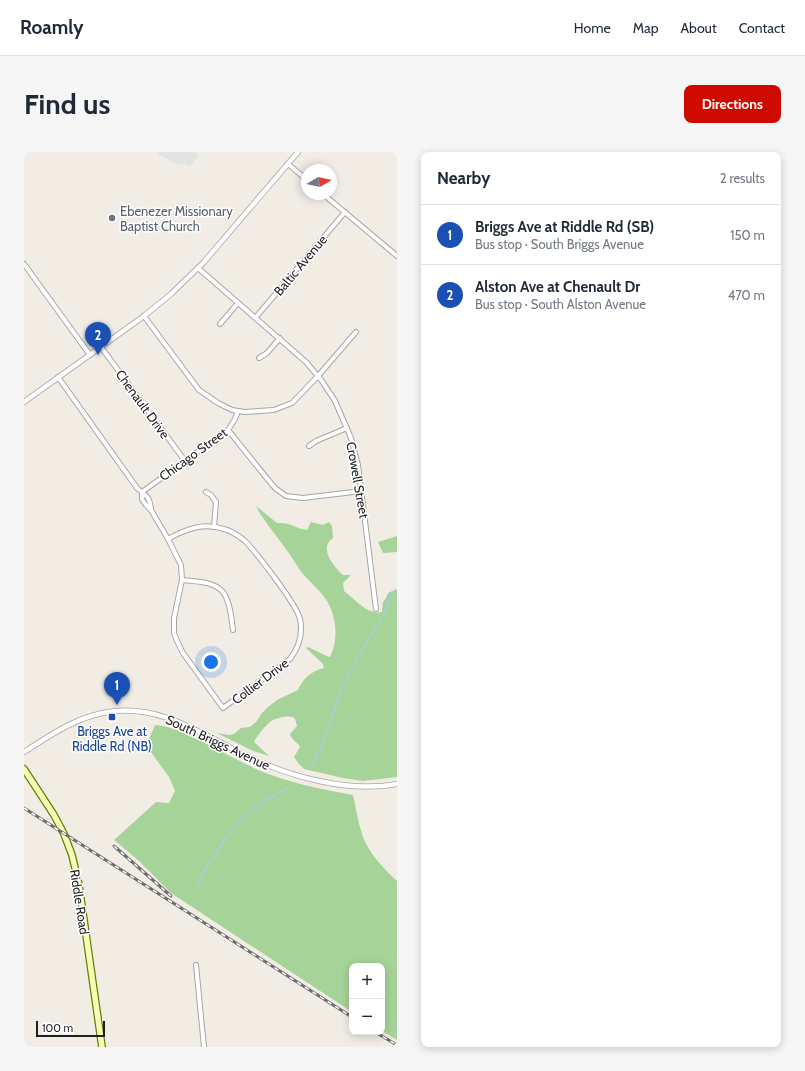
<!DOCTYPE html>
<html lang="en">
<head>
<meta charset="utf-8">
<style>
	body { margin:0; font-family:Cabin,sans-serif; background:#f6f6f7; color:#1f2937 }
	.controls { position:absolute; right:12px; bottom:12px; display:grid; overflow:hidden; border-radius:8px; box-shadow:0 2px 10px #0003 }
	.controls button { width:36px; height:36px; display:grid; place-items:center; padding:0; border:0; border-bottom:1px solid #e0e1e3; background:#fff; color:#1f2937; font:20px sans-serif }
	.compass { position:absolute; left:277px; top:12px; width:36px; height:36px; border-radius:50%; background:#fff; box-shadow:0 2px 10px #0003; rotate:81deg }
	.scale { position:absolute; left:12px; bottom:10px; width:69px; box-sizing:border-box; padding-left:4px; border:2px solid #1f1f1f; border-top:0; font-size:11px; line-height:14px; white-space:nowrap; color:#1f1f1f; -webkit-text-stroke:3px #fff; paint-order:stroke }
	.you { position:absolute; left:187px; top:510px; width:14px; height:14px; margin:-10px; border:3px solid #fff; border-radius:50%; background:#1a73e8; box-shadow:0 0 0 6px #1a73e833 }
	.badge { display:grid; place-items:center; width:26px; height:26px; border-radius:50%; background:#cf0a00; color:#fff; font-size:13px; font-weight:700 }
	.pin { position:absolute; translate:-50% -33px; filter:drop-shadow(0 1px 2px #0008) }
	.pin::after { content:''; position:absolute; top:21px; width:14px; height:12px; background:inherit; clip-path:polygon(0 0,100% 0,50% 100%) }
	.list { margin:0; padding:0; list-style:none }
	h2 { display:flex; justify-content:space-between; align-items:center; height:52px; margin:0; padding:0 16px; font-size:17px }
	h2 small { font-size:13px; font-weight:400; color:#747a83 }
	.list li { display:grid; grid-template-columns:26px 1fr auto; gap:12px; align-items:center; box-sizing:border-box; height:60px; padding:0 16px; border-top:1px solid #e0e1e3 }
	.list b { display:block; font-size:15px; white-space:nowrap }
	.list p { margin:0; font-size:13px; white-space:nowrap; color:#747a83 }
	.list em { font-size:13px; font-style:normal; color:#747a83 }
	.map { position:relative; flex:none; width:373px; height:895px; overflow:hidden; border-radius:8px }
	header { display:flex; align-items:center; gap:24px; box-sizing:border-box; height:56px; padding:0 20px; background:#fff; border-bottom:1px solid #e0e1e3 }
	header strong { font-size:19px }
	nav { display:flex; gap:22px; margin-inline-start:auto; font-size:14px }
	.intro { display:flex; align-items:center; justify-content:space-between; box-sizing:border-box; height:96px; padding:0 24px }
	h1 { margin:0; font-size:28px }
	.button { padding:10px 18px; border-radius:8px; background:#cf0a00; color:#fff; font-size:14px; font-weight:700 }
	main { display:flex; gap:24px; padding:0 24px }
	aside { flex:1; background:#fff; border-radius:8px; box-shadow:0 2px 10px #0003 }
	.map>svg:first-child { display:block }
	.forest { fill:#a6d397 }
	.parking { fill:#e3e3e3 }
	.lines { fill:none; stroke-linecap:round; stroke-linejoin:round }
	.stream { stroke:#a3d0e1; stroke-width:1.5 }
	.minor-casing { stroke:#a6a6a6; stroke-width:6 }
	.tertiary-casing { stroke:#a6a6a6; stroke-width:6 }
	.secondary-casing { stroke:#697d00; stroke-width:8 }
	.minor { stroke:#fff; stroke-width:4 }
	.tertiary { stroke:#fff; stroke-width:4.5 }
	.secondary { stroke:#f6feb6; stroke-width:5.5 }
	.rail-casing { stroke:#6d6d6d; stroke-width:3 }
	.rail { stroke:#fff; stroke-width:1.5; stroke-dasharray:4.5; stroke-linecap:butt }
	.worship-dot { fill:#6b7280; stroke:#fff; stroke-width:1.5 }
	.transit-dot { fill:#1a4fb4; stroke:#fff; stroke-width:1.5 }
	.labels { text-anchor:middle; stroke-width:3; stroke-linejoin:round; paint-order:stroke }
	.worship-label { font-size:13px; fill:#5b616d; stroke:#fff; text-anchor:start }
	.street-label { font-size:13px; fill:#1f1f1f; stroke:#fff }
	.transit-label { font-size:13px; fill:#164399; stroke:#fff }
</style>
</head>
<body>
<header>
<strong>Roamly</strong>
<nav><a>Home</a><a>Map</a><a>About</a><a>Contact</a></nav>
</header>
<div class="intro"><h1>Find us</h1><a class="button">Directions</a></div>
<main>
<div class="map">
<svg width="373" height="895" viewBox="0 0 373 895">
	<rect width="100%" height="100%" fill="#f1ede5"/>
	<!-- forest -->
	<g class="forest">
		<path d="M232,354L253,371C267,370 270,376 283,378L287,370L299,373L305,370L308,374L309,386C294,396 310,415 319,423H327L319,431L320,439C332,448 343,463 358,460L359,450L362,446L364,441L373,437V625L339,629L319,626L280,617L275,612L270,605L276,595C274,590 267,588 266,582L273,574C272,572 272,569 271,567C268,562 254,566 249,568C243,571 232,585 230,590L245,604L229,599L193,581L205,583L210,582L217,576L226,575L232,570L238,561L244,555L253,548L274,538C279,526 288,519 300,516L299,512L282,496L284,495L303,504L306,505C316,485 312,457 297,441C291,434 284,428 278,421C273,414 269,407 264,400C255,387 244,374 235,360Z"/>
		<polygon points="373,384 373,400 359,401 354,390"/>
		<path d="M131,573C145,574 156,579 168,585C191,595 212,608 234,618C265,631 297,637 329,643C332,656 334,670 338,682C343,699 360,717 373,729V888L358,879V814H328V860L147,741L114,708L90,688L132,650L145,651L151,639L145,625L124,596L125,587Z"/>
	</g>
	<!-- parking -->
	<polygon class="parking" points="135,0 171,0 175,3 166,15 159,11 155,13 134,2"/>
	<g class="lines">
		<!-- stream -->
		<g class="stream">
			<path d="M287,616C295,599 303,583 308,565C311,558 312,551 315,544C325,518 341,493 356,469C363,457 360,451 373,441"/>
			<polyline points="173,735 179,721 204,683 221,664 230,655 264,636"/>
		</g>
		<defs>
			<g id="minor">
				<polyline points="264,12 283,28"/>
				<polyline points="299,42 373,104"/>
				<polyline points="0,112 66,203"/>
				<polyline points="174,116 282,210 298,229 311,249 327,286 334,313 352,457"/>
				<polyline points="120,164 175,238 194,251 208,258 221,260 250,258 268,251 294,224 332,180"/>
				<polyline points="232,165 321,60"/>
				<polyline points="196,172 214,151"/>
				<polyline points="77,195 161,309"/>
				<polyline points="235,206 243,201 256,186"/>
				<path d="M34,225L113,336C122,344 126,344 127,358"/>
				<polyline points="204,278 241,324 251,336 262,344 279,346 338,339"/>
				<polyline points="285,294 292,289 323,276"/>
				<path d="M118,340V347L122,353L127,358L144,387L157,413L158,428L150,466V481L153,489L159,501L199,556L266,507C275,495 279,481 276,467C273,453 232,400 221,389C215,384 208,379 200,377C180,370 162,377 144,387"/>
				<polyline points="118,340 204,278 211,267 214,259"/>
				<polyline points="182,340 187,343 192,350 190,375"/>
				<path d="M158,428C200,431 204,436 209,478"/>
				<polyline points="172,813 180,895"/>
			</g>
			<g id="tertiary">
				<polyline points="0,250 120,164 147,142 180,110 274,0"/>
				<path d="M0,600C27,583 52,565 84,560C135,551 179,583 223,604C266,625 325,641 373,632"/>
			</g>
			<polyline id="secondary" points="0,617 30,663 40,682 48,703 55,733 78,895"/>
		</defs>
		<!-- minor casing -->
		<use href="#minor" class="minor-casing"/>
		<!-- tertiary casing -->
		<use href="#tertiary" class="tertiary-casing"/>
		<!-- secondary casing -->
		<use href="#secondary" class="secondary-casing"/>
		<!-- minor -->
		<use href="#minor" class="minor"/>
		<!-- tertiary -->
		<use href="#tertiary" class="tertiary"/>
		<!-- secondary -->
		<use href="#secondary" class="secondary"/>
		<defs>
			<g id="rail">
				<polyline points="0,656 328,865"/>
				<polyline points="90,694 147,744"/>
				<polyline points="351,880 373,893"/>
			</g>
		</defs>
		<!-- rail casing -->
		<use href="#rail" class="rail-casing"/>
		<!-- rail -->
		<use href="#rail" class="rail"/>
	</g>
	<!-- markers -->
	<circle class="worship-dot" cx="88" cy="66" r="4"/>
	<rect class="transit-dot" x="84" y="561" width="8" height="8" rx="2"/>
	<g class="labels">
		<!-- worship labels -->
		<g class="worship-label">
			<text x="96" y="64">Ebenezer Missionary<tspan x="96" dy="15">Baptist Church</tspan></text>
		</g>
		<!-- street labels -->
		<g class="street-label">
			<text transform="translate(276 113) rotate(-50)" y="5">Baltic Avenue</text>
			<text transform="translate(119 252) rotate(54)" y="5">Chenault Drive</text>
			<text transform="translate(169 302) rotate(-36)" y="5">Chicago Street</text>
			<text transform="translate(334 328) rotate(80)" y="5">Crowell Street</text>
			<text transform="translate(236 529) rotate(-37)" y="5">Collier Drive</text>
			<text transform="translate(194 590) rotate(25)" y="5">South Briggs Avenue</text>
			<text transform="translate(56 750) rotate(81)" y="5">Riddle Road</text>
		</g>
		<!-- transit labels -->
		<g class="transit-label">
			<text x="88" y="584">Briggs Ave at<tspan x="88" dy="15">Riddle Rd (NB)</tspan></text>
		</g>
	</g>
</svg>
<div class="controls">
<button>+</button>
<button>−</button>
</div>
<svg class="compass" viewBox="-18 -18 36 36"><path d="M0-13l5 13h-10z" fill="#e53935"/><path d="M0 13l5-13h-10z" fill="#747a83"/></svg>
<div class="scale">100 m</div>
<div class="you"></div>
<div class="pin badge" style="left:93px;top:553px;background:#1a4fb4">1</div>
<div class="pin badge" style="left:74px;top:203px;background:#1a4fb4">2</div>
</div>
<aside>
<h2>Nearby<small>2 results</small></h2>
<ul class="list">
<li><span class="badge" style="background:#1a4fb4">1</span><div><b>Briggs Ave at Riddle Rd (SB)</b><p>Bus stop · South Briggs Avenue</p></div><em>150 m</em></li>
<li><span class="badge" style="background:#1a4fb4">2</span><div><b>Alston Ave at Chenault Dr</b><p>Bus stop · South Alston Avenue</p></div><em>470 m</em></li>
</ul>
</aside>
</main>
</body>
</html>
